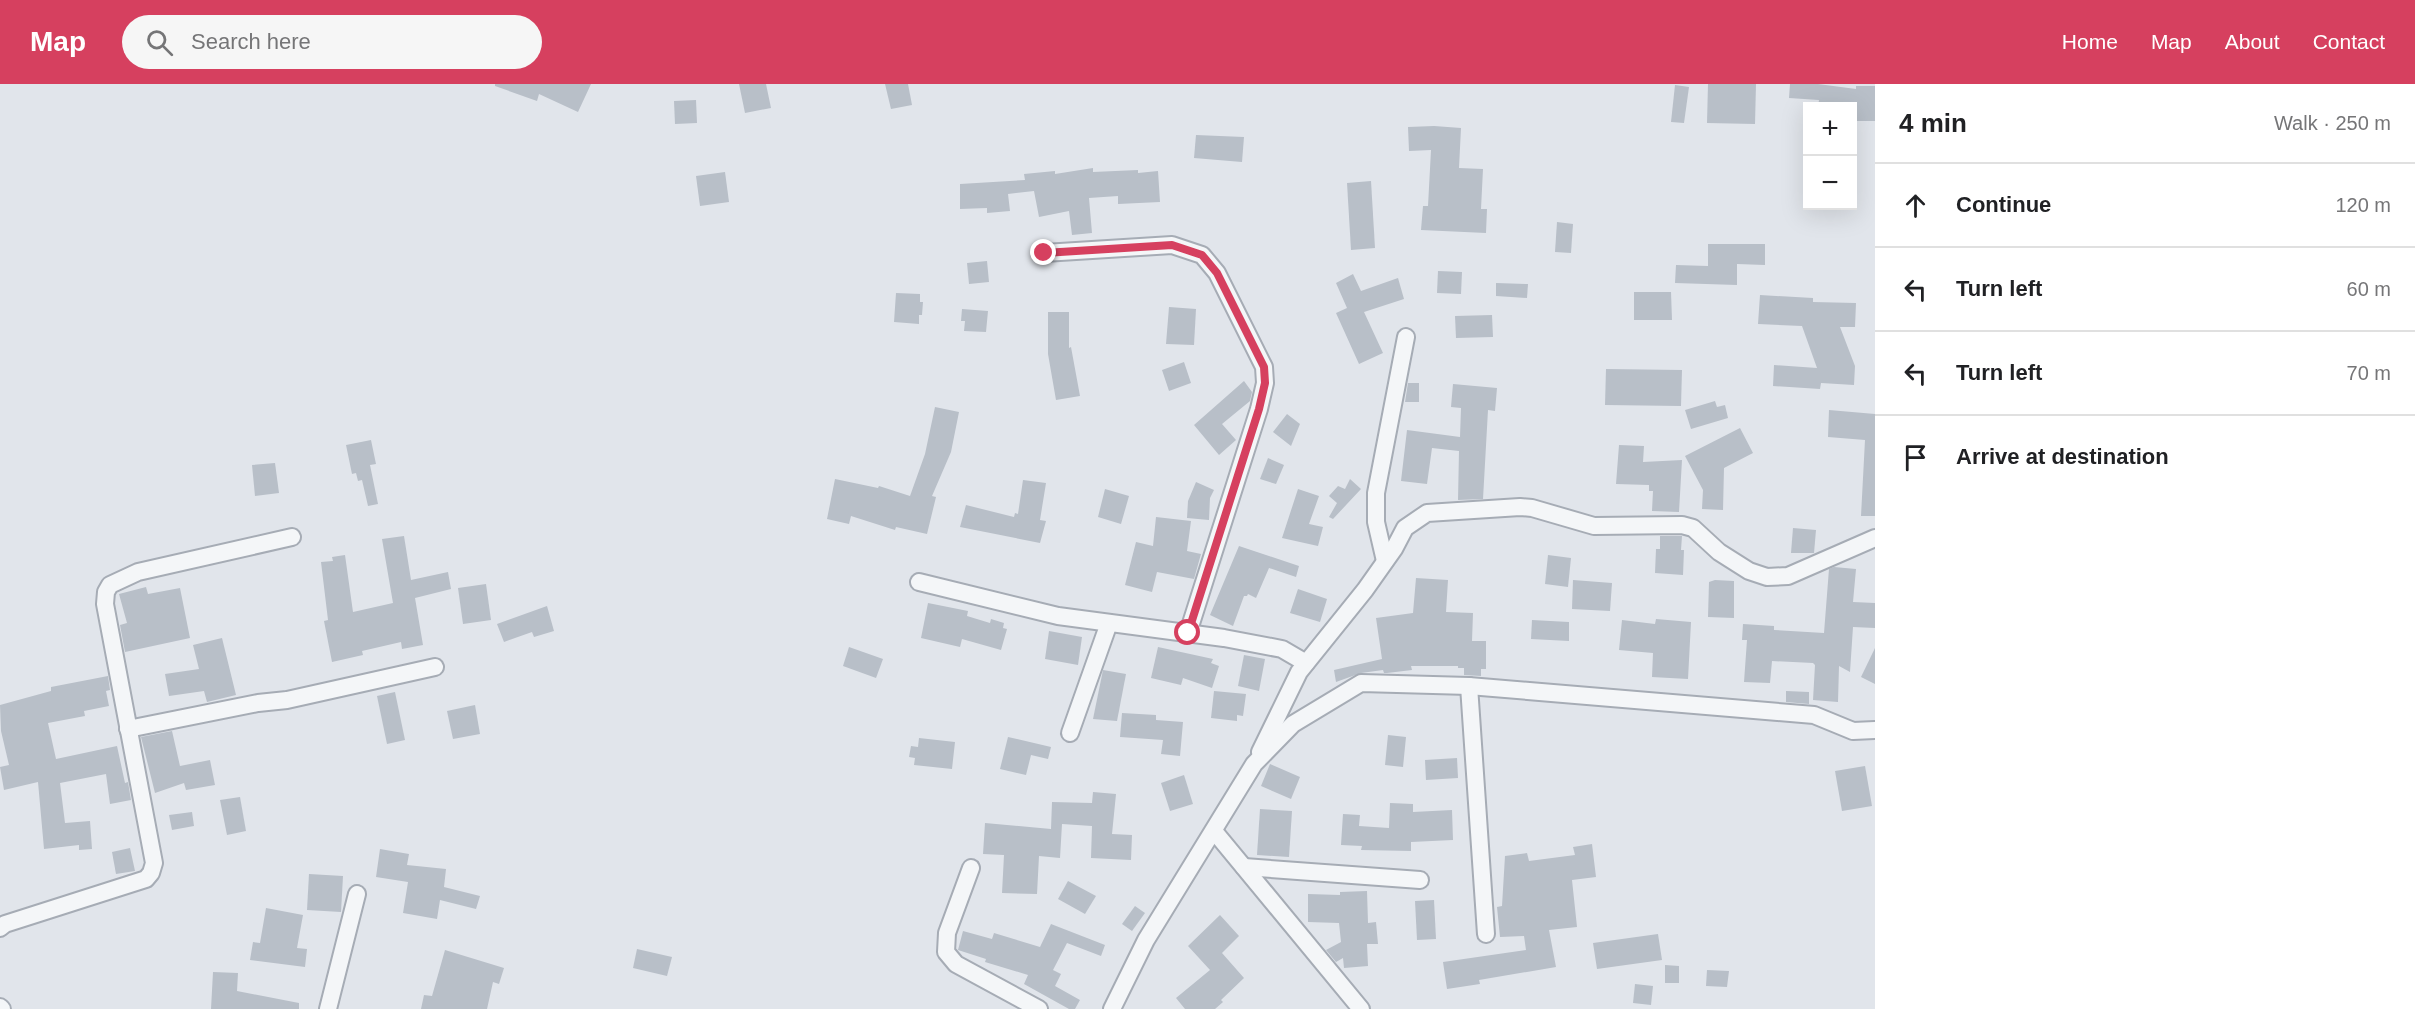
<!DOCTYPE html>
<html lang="en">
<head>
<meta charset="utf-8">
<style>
	body { margin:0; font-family:Arial,sans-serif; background:#f6f6f6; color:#202124 }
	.controls { position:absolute; right:18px; top:18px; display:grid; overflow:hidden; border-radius:0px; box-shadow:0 6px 24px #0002 }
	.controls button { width:54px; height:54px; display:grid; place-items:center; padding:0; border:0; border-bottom:2px solid #e0e0e0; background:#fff; color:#202124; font:30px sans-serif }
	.stop { position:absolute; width:18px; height:18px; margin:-14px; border:4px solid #d6405f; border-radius:50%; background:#fff }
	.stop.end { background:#d6405f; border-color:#fff; box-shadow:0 2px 6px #0008 }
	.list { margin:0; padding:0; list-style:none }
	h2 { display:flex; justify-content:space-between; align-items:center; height:78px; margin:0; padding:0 24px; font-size:26px }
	h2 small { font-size:20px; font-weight:400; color:#757577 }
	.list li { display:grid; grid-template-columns:39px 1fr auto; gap:18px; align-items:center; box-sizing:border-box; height:84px; padding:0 24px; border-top:2px solid #e0e0e0 }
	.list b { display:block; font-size:22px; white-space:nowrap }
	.list em { font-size:20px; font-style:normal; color:#757577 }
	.icon { flex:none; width:33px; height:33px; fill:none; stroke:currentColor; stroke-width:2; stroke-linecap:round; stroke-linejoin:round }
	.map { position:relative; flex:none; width:1875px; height:925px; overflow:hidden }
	header { display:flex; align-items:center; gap:36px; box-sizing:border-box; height:84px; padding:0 30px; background:#d6405f; color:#fff }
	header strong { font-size:28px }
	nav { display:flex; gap:33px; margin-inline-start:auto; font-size:21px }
	.search { width:420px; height:54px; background:#f6f6f6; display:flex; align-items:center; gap:15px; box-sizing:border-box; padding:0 21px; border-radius:33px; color:#757577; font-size:22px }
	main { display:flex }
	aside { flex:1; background:#fff }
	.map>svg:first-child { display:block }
	.building { fill:#b8bfc8 }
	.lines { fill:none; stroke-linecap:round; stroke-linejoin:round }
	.minor-casing { stroke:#a6acb5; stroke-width:20 }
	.minor { stroke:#f4f6f8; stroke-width:16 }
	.route { stroke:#d6405f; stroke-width:8 }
</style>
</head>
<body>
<header>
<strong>Map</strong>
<div class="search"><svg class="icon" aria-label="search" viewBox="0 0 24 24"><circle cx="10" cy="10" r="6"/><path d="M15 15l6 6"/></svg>Search here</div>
<nav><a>Home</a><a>Map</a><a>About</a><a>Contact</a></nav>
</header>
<main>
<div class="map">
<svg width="1875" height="925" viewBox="0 0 1875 925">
	<rect width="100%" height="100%" fill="#e1e5eb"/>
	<!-- building -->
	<g class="building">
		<polygon points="495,0 591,0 578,28 539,10 537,17 495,2"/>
		<polygon points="739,0 766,0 771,24 745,29"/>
		<polygon points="885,0 908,0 912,21 891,25"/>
		<polygon points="1708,0 1756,0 1755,40 1707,39"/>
		<polygon points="1790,0 1818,0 1856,5 1856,2 1875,2 1875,37 1856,37 1856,22 1818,22 1819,16 1789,14"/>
		<polygon points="1675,1 1689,3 1684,39 1671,38"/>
		<polygon points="696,16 697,39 675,40 674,17"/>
		<polygon points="1434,42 1461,44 1459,84 1483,85 1481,125 1487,125 1486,149 1421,146 1423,122 1428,122 1431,66 1409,67 1408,43"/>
		<polygon points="1196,51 1244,53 1242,78 1194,74"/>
		<polygon points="1093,84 1093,88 1138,86 1138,89 1158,87 1160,118 1118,120 1118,112 1089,114 1092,149 1072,151 1069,127 1039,133 1034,107 1008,110 1010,127 987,129 987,124 960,125 960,100 1025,96 1024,90 1055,87 1055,90"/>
		<polygon points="725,88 729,118 700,122 696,92"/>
		<polygon points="1371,97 1375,164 1351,166 1347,99"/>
		<polygon points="1557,138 1573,140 1571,169 1555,168"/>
		<polygon points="1708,160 1765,160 1765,181 1737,180 1737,201 1675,199 1676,181 1708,182"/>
		<polygon points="987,177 989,198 969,200 967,179"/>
		<polygon points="1438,187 1462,188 1461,210 1437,209"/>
		<polygon points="1353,190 1361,207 1398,194 1404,215 1364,228 1383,269 1359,280 1336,229 1347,224 1336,199"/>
		<polygon points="1496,199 1528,200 1527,214 1496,212"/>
		<polygon points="1634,208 1671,208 1672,236 1634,236"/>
		<polygon points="896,209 920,210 920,218 923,218 922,231 919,231 919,240 894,238"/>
		<polygon points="1760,211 1813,214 1813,218 1856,219 1855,243 1840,243 1855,282 1854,301 1821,299 1820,305 1773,302 1774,281 1817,284 1802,242 1758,240"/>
		<polygon points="1169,223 1196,225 1194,261 1166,260"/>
		<polygon points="962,225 988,227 986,248 964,247 965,237 961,237"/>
		<polygon points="1048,228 1069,228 1069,264 1071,263 1080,312 1056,316 1048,270"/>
		<polygon points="1492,231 1493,253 1456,254 1455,232"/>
		<polygon points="1184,278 1191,299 1169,307 1162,286"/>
		<polygon points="1606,285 1682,286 1681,322 1605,321"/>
		<polygon points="1244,297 1252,308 1250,317 1222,340 1236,356 1219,371 1194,341"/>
		<polygon points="1408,299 1419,299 1419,318 1405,318"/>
		<polygon points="1453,300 1497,304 1495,327 1488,326 1483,415 1458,416 1459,367 1432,364 1427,400 1401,397 1407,346 1460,353 1461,324 1451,323"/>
		<polygon points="1715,317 1717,323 1725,321 1728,334 1691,345 1685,326"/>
		<polygon points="935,323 959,328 951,368 932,412 936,413 927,450 896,443 895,446 851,432 849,440 827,435 835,395 878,404 879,402 910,412 925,370"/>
		<polygon points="1829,326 1875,330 1875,432 1861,432 1865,356 1828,353"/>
		<polygon points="1287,330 1300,340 1291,362 1273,348"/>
		<polygon points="1740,344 1753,369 1724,384 1723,426 1702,425 1703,406 1685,372"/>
		<polygon points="371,356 376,380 370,381 378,420 368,422 362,396 358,397 356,389 352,390 346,361"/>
		<polygon points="1619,361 1644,362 1643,378 1682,376 1679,428 1652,427 1653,407 1649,407 1649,401 1616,400"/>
		<polygon points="1268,374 1284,381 1276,400 1260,395"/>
		<polygon points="275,379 279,409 255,412 252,381"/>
		<polygon points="1350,395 1361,405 1333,435 1329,433 1337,419 1329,412 1338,402 1345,405"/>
		<polygon points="1023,396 1046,399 1040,436 1046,437 1040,459 960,443 966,421 1014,433 1015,429 1018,430"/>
		<polygon points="1196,398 1214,406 1210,414 1209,436 1187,434 1188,417"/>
		<polygon points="1105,405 1129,412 1121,440 1098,433"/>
		<polygon points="1298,405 1319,412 1309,440 1323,443 1318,462 1282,454"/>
		<polygon points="1156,433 1191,437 1187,467 1201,470 1194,495 1157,488 1152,508 1125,501 1136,458 1153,462"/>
		<polygon points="1793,444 1816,446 1814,469 1791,469"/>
		<polygon points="404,452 411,496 448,488 451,505 415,514 423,561 402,565 401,558 362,567 363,571 332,578 324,537 328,536 321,478 333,477 332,473 345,471 353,528 393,519 382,455"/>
		<polygon points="1660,452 1682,452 1681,466 1684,466 1683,491 1655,489 1656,465 1660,465"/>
		<polygon points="1239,462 1299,482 1296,493 1269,484 1256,514 1248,510 1247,512 1244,512 1233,542 1210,531"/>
		<polygon points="1548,471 1571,474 1568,503 1545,500"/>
		<polygon points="1834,483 1856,485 1853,518 1875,519 1875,544 1853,543 1850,588 1839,582 1838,618 1813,616 1815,581 1813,579 1772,577 1770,599 1744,598 1747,556 1742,556 1743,540 1774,542 1774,546 1824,549 1829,485"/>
		<polygon points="1416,494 1448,496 1446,528 1473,529 1472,557 1486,557 1486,585 1481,585 1481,592 1464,591 1464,584 1458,584 1458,582 1411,582 1412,586 1387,589 1384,589 1383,586 1361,589 1336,598 1334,586 1382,575 1376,534 1413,529"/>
		<polygon points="1573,496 1612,499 1610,527 1572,525"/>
		<polygon points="1715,496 1734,497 1734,534 1708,533 1709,498"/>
		<polygon points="486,500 491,536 463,540 458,504"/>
		<polygon points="146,503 148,510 180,504 190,554 125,568 120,541 127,539 119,510"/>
		<polygon points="1298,505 1327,515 1320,538 1290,529"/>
		<polygon points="928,519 968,527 967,532 990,539 991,535 1004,539 1003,544 1007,545 1001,566 962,555 960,563 921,554"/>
		<polygon points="547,522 554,547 534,553 532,548 504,558 497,540"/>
		<polygon points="1656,535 1691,538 1688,595 1652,593 1653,569 1619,566 1622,536 1655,540"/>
		<polygon points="1532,536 1569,538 1569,557 1531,555"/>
		<polygon points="1049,547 1082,553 1078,581 1045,575"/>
		<polygon points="222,554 236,611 207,618 204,607 169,612 165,590 199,585 193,561"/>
		<polygon points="849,563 883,575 876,594 843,582"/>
		<polygon points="1158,563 1213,575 1211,579 1219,582 1212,604 1183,594 1181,601 1151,594"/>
		<polygon points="1875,564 1875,600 1861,593"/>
		<polygon points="1244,571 1265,575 1259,607 1238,602"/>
		<polygon points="1103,586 1126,590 1117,637 1093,635"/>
		<polygon points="108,592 110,606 106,607 109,622 84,627 85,632 48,639 56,675 117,662 125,699 128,698 131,716 110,720 106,690 60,699 65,739 90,737 92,765 79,766 79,761 44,765 38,698 4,706 0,683 9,681 1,647 0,621 51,607 51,603"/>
		<polygon points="1214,607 1246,610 1243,632 1237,631 1237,637 1211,634"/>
		<polygon points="1786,607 1809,608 1809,620 1786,618"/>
		<polygon points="395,608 405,656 387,660 377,612"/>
		<polygon points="475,621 480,650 453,655 447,627"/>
		<polygon points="1122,629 1156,631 1156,636 1183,638 1180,672 1161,670 1163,656 1120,653"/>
		<polygon points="172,647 180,682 210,676 215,701 186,706 184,699 155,709 141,653"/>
		<polygon points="1388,651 1406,653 1403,683 1385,681"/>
		<polygon points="1008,653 1051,663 1048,675 1031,671 1026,691 1000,685"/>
		<polygon points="919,654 955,658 952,685 914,681 915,674 909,673 911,662 918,663"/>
		<polygon points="1457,674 1458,694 1426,696 1425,676"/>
		<polygon points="1270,680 1300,693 1291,715 1261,702"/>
		<polygon points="1865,682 1872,722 1842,727 1835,687"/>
		<polygon points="1184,691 1193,720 1170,727 1161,699"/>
		<polygon points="1093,708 1116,710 1112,750 1132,751 1131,776 1091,774 1092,742 1062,740 1060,774 1039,772 1037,810 1002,809 1004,771 983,770 985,739 1051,745 1052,718 1092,719"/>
		<polygon points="240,713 246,747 227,751 220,716"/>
		<polygon points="1390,719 1413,720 1413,728 1452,726 1453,756 1411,758 1411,767 1361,766 1362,762 1341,761 1343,730 1360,731 1359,742 1389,744"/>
		<polygon points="1260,725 1292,727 1289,773 1257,771"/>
		<polygon points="192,728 194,742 172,746 169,731"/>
		<polygon points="1592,760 1596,793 1572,796 1577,843 1549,846 1556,883 1479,896 1480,900 1447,905 1443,878 1526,866 1524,852 1500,853 1497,823 1502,822 1505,772 1527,769 1529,777 1575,771 1573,763"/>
		<polygon points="130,764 135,787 116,790 112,768"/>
		<polygon points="380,765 409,770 407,781 446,785 444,803 480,812 476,825 440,816 437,835 403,829 408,798 376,793"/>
		<polygon points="309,790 343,792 341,828 307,826"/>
		<polygon points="1068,797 1096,812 1085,830 1058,815"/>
		<polygon points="1367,807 1368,839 1376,838 1378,860 1367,860 1368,882 1344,884 1343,874 1336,878 1326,866 1341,858 1339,839 1308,838 1308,810 1340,811 1340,808"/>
		<polygon points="1434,816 1436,855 1417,856 1415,817"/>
		<polygon points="1135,822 1145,829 1132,847 1122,840"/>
		<polygon points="266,824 303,831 297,864 307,865 305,883 250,876 253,858 260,859"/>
		<polygon points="1220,831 1239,852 1222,869 1244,894 1221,916 1223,918 1215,925 1185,925 1176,914 1210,886 1188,862"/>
		<polygon points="1051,840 1105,861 1101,872 1067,859 1053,886 1061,890 1055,902 1080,916 1075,925 1069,925 1024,900 1028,891 985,878 986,875 958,866 963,847 992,855 994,849 1040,863"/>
		<polygon points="1658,850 1662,876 1597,885 1593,859"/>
		<polygon points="637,865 672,873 667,892 633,884"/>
		<polygon points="445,866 504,884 499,900 493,898 487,925 421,925 424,911 432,912"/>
		<polygon points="1665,881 1679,882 1679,899 1665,899"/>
		<polygon points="1707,886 1729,887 1727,903 1706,902"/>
		<polygon points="213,888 238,889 237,907 299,919 299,925 211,925"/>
		<polygon points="1635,900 1653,902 1651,921 1633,919"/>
	</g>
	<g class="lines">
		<defs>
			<g id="minor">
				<polyline points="1044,169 1172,161 1202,171 1217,189 1264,283 1265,299 1259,325 1188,549"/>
				<polyline points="1385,477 1376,438 1376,409 1406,253"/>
				<polyline points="919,498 1058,532 1224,554 1282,565 1306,579"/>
				<polyline points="1469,602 1486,850"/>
				<polyline points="128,645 258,619 287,616 435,583"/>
				<polyline points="1070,649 1109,539"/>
				<polyline points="1260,668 1299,588 1365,506 1394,465 1405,444 1427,429 1520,423 1532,424 1594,442 1682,441 1693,444 1719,468 1749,487 1767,493 1788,492 1875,454"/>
				<polyline points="1214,747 1361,925"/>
				<polyline points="1244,783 1420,796"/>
				<polyline points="971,784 947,849 946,868 956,880 1039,925"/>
				<polyline points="0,844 5,840 146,795 151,789 154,779 105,520 106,508 110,501 138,488 292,453"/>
				<polyline points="0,923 2,925"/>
				<polyline points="328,925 357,810"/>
				<polyline points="1112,925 1146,856 1254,680 1293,640 1361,599 1469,602 1814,631 1853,647 1875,646"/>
			</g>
		</defs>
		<!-- minor casing -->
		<use href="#minor" class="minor-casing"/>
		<!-- minor -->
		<use href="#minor" class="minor"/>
	</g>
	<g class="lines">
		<!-- route -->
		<polyline class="route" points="1044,169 1172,161 1202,171 1217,189 1264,283 1265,299 1259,325 1188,549"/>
	</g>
</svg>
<div class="controls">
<button>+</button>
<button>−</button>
</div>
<div class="stop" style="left:1188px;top:549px"></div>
<div class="stop end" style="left:1044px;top:169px"></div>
</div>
<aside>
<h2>4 min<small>Walk · 250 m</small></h2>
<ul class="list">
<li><svg class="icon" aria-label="ahead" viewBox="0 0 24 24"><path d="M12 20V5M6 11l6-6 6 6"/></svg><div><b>Continue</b></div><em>120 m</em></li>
<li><svg class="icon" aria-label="left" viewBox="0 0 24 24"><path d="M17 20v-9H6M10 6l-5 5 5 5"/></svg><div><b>Turn left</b></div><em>60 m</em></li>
<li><svg class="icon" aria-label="left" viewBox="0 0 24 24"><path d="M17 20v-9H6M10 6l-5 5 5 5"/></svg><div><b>Turn left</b></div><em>70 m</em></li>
<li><svg class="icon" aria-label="arrive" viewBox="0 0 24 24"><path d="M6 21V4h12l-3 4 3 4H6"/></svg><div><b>Arrive at destination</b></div></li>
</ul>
</aside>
</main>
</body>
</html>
